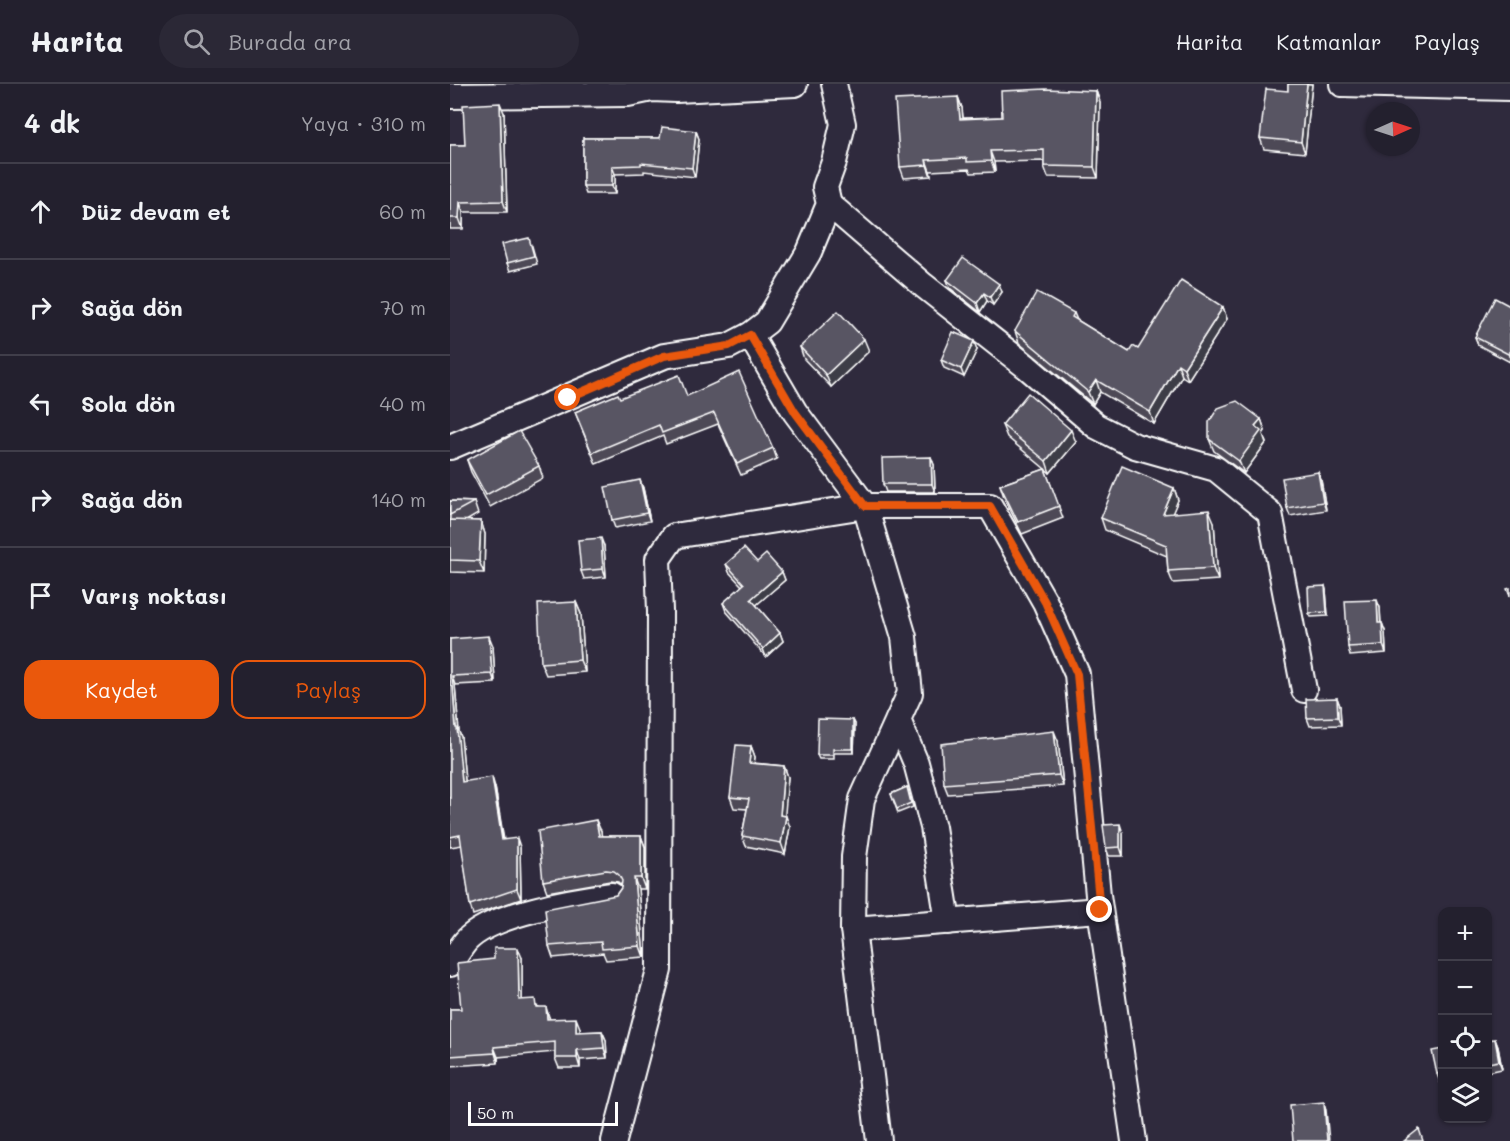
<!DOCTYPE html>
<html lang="tr">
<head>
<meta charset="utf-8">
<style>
	body { margin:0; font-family:Mali,sans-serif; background:#2b2836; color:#f1f3f6 }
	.controls { position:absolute; right:18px; bottom:18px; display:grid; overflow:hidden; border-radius:12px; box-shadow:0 2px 4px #0004 }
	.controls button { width:54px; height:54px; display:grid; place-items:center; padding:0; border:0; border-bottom:2px solid #403e4a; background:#23202e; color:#f1f3f6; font:30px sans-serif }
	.compass { position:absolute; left:916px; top:18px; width:54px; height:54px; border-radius:50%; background:#23202e; box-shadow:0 2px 4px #0004; rotate:87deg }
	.scale { position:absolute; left:18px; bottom:15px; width:150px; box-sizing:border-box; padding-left:6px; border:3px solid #fff; border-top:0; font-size:16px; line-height:21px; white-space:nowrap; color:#fff; -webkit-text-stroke:4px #2f2a3d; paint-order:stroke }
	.stop { position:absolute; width:18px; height:18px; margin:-14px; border:4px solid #ea580c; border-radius:50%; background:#fff }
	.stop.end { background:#ea580c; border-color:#fff; box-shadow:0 2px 6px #0008 }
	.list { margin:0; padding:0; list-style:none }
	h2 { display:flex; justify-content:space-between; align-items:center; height:78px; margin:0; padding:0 24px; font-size:26px }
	h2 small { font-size:20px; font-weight:400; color:#a3a3aa }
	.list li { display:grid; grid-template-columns:39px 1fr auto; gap:18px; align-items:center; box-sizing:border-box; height:96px; padding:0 24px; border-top:2px solid #403e4a }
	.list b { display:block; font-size:22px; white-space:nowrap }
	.list em { font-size:20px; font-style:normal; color:#a3a3aa }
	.actions { display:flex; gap:12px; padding:18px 24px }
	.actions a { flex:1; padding:14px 0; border:2px solid #ea580c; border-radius:18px; text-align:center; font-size:21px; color:#ea580c }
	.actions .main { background:#ea580c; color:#fff }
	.icon { flex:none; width:33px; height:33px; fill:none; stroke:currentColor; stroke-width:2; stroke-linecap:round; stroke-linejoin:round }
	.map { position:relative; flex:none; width:1060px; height:1057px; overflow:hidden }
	header { display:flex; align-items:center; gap:36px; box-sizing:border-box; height:84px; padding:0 30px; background:#23202e; border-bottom:2px solid #403e4a }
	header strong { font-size:28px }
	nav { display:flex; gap:33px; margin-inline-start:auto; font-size:21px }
	.search { width:420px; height:54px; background:#2b2836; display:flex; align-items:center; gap:15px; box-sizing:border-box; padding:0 21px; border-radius:33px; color:#a3a3aa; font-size:22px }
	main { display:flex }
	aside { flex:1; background:#23202e }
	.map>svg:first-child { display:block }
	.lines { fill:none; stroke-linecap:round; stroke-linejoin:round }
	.street-casing { stroke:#fff; stroke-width:28 }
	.street { stroke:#2f2a3d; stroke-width:24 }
	.wall { fill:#4d4956; stroke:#fff; stroke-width:1.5 }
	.shaded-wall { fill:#3e3c46; stroke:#fff; stroke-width:1.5 }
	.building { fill:#595564; stroke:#fff; stroke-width:1.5 }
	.route { stroke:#ea580c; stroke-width:8 }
</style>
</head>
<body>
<header>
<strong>Harita</strong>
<div class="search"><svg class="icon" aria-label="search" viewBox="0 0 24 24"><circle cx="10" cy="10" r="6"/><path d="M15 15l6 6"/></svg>Burada ara</div>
<nav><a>Harita</a><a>Katmanlar</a><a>Paylaş</a></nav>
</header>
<main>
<aside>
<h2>4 dk<small>Yaya · 310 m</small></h2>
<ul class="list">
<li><svg class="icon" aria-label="ahead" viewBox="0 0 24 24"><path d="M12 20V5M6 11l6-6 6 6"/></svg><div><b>Düz devam et</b></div><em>60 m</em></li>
<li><svg class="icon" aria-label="right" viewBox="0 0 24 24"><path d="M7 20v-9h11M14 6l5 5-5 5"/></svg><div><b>Sağa dön</b></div><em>70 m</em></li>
<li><svg class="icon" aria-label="left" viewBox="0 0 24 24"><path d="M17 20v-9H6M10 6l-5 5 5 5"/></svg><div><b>Sola dön</b></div><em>40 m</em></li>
<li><svg class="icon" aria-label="right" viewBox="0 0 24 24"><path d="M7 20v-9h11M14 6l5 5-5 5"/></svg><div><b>Sağa dön</b></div><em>140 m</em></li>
<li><svg class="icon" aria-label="arrive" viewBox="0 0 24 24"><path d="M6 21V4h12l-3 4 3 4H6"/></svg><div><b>Varış noktası</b></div></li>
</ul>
<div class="actions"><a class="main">Kaydet</a><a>Paylaş</a></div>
</aside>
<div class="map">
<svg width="1060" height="1057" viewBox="0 0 1060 1057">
	<rect width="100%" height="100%" fill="#2f2a3d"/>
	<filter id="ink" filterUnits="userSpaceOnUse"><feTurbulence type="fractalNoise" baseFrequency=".0167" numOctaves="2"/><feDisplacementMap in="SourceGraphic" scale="12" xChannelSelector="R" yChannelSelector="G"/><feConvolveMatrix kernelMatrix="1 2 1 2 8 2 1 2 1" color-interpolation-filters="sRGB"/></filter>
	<g filter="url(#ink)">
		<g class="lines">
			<defs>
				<g id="street">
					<polyline points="892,0 1060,4"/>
					<polyline points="0,12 178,10 202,5 226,6 345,0"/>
					<polyline points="379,120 473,201 577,283 646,342 685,362 766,385 820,429 854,606"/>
					<polyline points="300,251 345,328 415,422 454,553 460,609 412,715 404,773 403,845 429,1057"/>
					<polyline points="0,363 214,272 279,262 300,251 317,238 359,168 379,120 375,103 384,78 393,40 384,0"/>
					<polyline points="448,636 466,679 483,743 498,838"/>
					<polyline points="403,845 650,826"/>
					<path d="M0,880C5,873 10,864 16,857C40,830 125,816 162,811"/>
					<polyline points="164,1057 209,886 210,527 208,475 224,452 415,422 540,422 595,518 627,590 648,811 684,1057"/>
				</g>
			</defs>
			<!-- street casing -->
			<use href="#street" class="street-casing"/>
			<!-- street -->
			<use href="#street" class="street"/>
		</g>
		<!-- wall -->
		<g class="wall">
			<polygon points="838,0 862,0 855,69 814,65 810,54 838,7"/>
			<polygon points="646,7 650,18 648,94 598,93 594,82 594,77 544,78 545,88 521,89 519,85 480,87 481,92 454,94 450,83 508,13 512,24 513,34 552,33"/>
			<polygon points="54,29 57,128 13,128 13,145 0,145 0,61 15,61"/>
			<polygon points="246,47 249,55 245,93 194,87 194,89 165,90 165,110 136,110 133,102 133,54 210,54"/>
			<polygon points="82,162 87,180 60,187 57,179"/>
			<polygon points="497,196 552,208 543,221 537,217 530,228 500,204"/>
			<polygon points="1060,222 1060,278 1028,261 1025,253"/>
			<polygon points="773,223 777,235 738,296 732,292 704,340 650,308 643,320 569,259 565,247 624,229 627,236 679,268 688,265"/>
			<polygon points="350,263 419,267 381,303 354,275"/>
			<polygon points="527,266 514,293 494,284 491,276"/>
			<polygon points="237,312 323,364 327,375 291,391 268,340 216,360 213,352 146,380 125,328 170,314"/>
			<polygon points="811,335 815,347 813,350 816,359 794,389 764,367 759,355"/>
			<polygon points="552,341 626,358 600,389 595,385 613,434 572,450 554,413 550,401 595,385 557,353"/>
			<polygon points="481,373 484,381 485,408 436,408 433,400"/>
			<polygon points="17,376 89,382 93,394 40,423 21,388"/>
			<polygon points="868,388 871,396 876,426 840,432 837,424"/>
			<polygon points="193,404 200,437 165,444 162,436"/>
			<polygon points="724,404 728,416 722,429 764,438 768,496 723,499 718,487 717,472 655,446 651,434"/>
			<polygon points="0,417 24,418 28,430 16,437 31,437 35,450 34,489 0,488"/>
			<polygon points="154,462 156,493 134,495 131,487"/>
			<polygon points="307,478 332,488 335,496 306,521 330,549 333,557 316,573 276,527 273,519 292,502 279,488 276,480"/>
			<polygon points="875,502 876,506 878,532 861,533 859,529"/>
			<polygon points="126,518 131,530 135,588 96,591 91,579"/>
			<polygon points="930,524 931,539 932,539 935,547 936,569 900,572 898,563"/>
			<polygon points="0,555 43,562 45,599 5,601 9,648 11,653 15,698 45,703 54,756 70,763 71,815 23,831 20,821 12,761 0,763"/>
			<polygon points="887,614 890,622 891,641 860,642 857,634"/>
			<polygon points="403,636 405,640 404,669 384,669 384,675 369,675 367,671"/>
			<polygon points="608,657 613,702 498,710 494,700"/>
			<polygon points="301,662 305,673 304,679 334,682 338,693 334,732 340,743 335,770 296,762 292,752 297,725 284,724 280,713"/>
			<polygon points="457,703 463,723 448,729 441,710"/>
			<polygon points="151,747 151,752 191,752 195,763 195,805 188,805 194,873 156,876 153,869 103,874 99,862 166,811 171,804 171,801 168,798 160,797 97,808 93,797"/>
			<polygon points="673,749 673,772 659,772 656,764"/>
			<polygon points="72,874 72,916 89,923 99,933 100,935 130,944 130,948 152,947 156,956 157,974 130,976 130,984 109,984 105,974 105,968 48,973 48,979 0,982 0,925 11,925"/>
			<polygon points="1045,955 1048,963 1052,985 1038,988 1038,956"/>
			<polygon points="993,965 993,997 990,998 987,990"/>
		</g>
		<!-- shaded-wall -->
		<g class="shaded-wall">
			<polygon points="857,0 862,0 855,69 851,58"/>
			<polygon points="646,7 650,18 648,94 644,83"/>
			<polygon points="508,13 512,24 514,46 510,35"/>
			<polygon points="50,19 54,29 57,128 53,117"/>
			<polygon points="246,47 249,55 245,93 242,84"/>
			<polygon points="540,67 544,78 545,88 541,77"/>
			<polygon points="476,76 480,87 481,92 477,81"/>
			<polygon points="162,82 165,90 165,110 162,102"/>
			<polygon points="10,118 13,128 13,145 9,134"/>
			<polygon points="549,200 552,208 543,221 540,213"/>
			<polygon points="534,209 537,217 530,228 527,219"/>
			<polygon points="773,223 777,235 738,296 734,284"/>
			<polygon points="414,255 419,267 381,303 376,291"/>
			<polygon points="524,257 527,266 514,293 511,285"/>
			<polygon points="728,280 732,292 704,340 700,328"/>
			<polygon points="646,296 650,308 643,320 638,308"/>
			<polygon points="811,335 815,347 813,350 816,359 794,389 789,377 805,342"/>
			<polygon points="621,346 626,358 600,389 596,377"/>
			<polygon points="481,373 484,381 485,408 482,400"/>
			<polygon points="868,388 871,396 876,426 873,418"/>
			<polygon points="190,396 193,404 200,437 197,429"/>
			<polygon points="724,404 728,416 717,442 713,430"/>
			<polygon points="759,426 764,438 768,496 763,484"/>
			<polygon points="31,437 35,450 34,489 29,477"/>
			<polygon points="151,454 154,462 156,493 153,485"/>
			<polygon points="332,488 335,496 304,523 301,515"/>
			<polygon points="875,502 876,506 878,532 877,528"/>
			<polygon points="927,516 930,524 931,547 928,539"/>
			<polygon points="126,518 131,530 135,588 130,576"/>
			<polygon points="932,539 935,547 936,569 933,561"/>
			<polygon points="330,549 333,557 316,573 313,565"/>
			<polygon points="39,552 43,562 45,599 42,590"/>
			<polygon points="2,592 5,601 9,648 11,653 16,707 12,698 6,644"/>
			<polygon points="887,614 890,622 891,641 888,633"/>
			<polygon points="403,636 405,640 404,669 403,665"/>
			<polygon points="604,647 608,657 613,702 609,691"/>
			<polygon points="301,662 305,673 303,689 299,679"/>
			<polygon points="334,682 338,693 334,741 330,731"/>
			<polygon points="42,693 45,703 55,766 52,756"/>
			<polygon points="336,732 340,743 335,770 331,759"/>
			<polygon points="146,736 151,747 153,764 149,752"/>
			<polygon points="670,740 673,749 673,772 670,763"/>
			<polygon points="191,752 195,763 195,805 191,794"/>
			<polygon points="67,754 70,763 71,815 67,805"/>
			<polygon points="184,794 188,805 194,873 190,862"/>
			<polygon points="68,864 72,874 72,926 69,916"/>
			<polygon points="96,923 99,933 101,945 97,935"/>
			<polygon points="126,934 130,944 130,958 126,948"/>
			<polygon points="152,947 156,956 157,974 154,964"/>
			<polygon points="1045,955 1048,963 1052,985 1049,977"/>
			<polygon points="44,963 48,973 48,979 45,969"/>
			<polygon points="127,966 130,976 130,984 127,974"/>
			<polygon points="874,1018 876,1026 879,1057 877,1057"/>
		</g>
		<!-- building -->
		<g class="building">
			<polygon points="838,0 857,0 851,58 810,54 816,5 838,7"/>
			<polygon points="596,5 646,7 644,83 594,82 594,66 540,67 541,77 517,78 517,74 476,76 477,81 450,83 445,16 508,13 510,35 552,33 551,7"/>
			<polygon points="50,19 53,117 10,118 9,134 0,134 0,61 15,61 13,21"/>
			<polygon points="212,43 246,47 242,84 191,79 191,81 162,82 162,102 133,102 133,54 210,54"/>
			<polygon points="79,154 84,172 57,179 52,160"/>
			<polygon points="513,174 549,200 540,213 534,209 527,219 497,196"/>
			<polygon points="731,196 773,223 734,284 728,280 700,328 646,296 638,308 565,247 587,208 624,229 622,233 679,268 683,262 688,265"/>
			<polygon points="1045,214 1060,222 1060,271 1025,253"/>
			<polygon points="388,227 414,255 376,291 350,263"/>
			<polygon points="503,248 524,257 511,285 491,276"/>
			<polygon points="289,288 323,364 287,380 264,329 212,349 209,341 142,369 125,328 168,310 170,314 229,291 237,312"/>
			<polygon points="578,309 621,346 596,377 552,341"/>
			<polygon points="787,317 811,335 805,342 811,347 789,377 759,355 759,338 768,324"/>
			<polygon points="69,347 89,382 36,411 17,376"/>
			<polygon points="481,373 482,400 433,400 432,374"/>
			<polygon points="672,382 724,404 713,430 759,426 763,484 718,487 716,461 651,434"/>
			<polygon points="595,385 609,422 568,438 550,401"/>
			<polygon points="868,388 873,418 837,424 832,394"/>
			<polygon points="190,396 197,429 162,436 155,403"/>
			<polygon points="0,417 24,418 0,431"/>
			<polygon points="0,436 31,437 29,477 0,476"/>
			<polygon points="151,454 153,485 131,487 128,456"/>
			<polygon points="294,464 307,478 316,470 332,488 301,515 330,549 313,565 273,519 294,500 276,480"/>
			<polygon points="875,502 877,528 859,529 858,503"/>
			<polygon points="1060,504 1060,512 1057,505"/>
			<polygon points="927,516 928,539 932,539 933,561 898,563 895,517"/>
			<polygon points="126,518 130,576 91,579 88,520"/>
			<polygon points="39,552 42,590 2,592 6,644 7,644 12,698 42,693 52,756 67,754 67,805 20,821 10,751 0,753 0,555"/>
			<polygon points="887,614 888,633 857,634 856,615"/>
			<polygon points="368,635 403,636 403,665 383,665 383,671 367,671"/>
			<polygon points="604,647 609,691 494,700 491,660"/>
			<polygon points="286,661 301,662 299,679 334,682 330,731 336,732 331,759 292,752 299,715 280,713"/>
			<polygon points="457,703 461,719 447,725 441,710"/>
			<polygon points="146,736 149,752 191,752 191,794 184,794 190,862 152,865 151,858 99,862 95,825 166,811 171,804 172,797 169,791 164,787 156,786 93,797 88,747"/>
			<polygon points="670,740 670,763 656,764 653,741"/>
			<polygon points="44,864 68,864 69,916 85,915 86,923 96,923 97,935 126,934 126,948 152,947 154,964 127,966 127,974 105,974 105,958 44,963 45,969 0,972 0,925 11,925 7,879 44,875"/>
			<polygon points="1045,955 1049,977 1038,979 1038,956"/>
			<polygon points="993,965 993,988 987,990 982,967"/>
			<polygon points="874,1018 877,1057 843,1057 840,1021"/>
			<polygon points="969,1045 973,1057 954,1057"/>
		</g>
	</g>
	<g class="lines" filter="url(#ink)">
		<!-- route -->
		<polyline class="route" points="118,314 214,272 279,262 300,251 345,328 415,422 540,422 595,518 627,590 650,826"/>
	</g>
</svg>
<div class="controls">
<button>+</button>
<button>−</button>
<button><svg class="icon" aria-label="locate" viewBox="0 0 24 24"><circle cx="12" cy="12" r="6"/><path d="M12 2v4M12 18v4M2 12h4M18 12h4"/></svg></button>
<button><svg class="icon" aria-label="layers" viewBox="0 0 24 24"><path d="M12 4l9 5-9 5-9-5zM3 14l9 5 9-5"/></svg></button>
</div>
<svg class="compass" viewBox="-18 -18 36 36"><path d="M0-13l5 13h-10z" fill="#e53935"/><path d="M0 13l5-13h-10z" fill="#a3a3aa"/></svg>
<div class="scale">50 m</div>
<div class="stop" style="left:118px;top:314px"></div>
<div class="stop end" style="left:650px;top:826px"></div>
</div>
</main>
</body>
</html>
